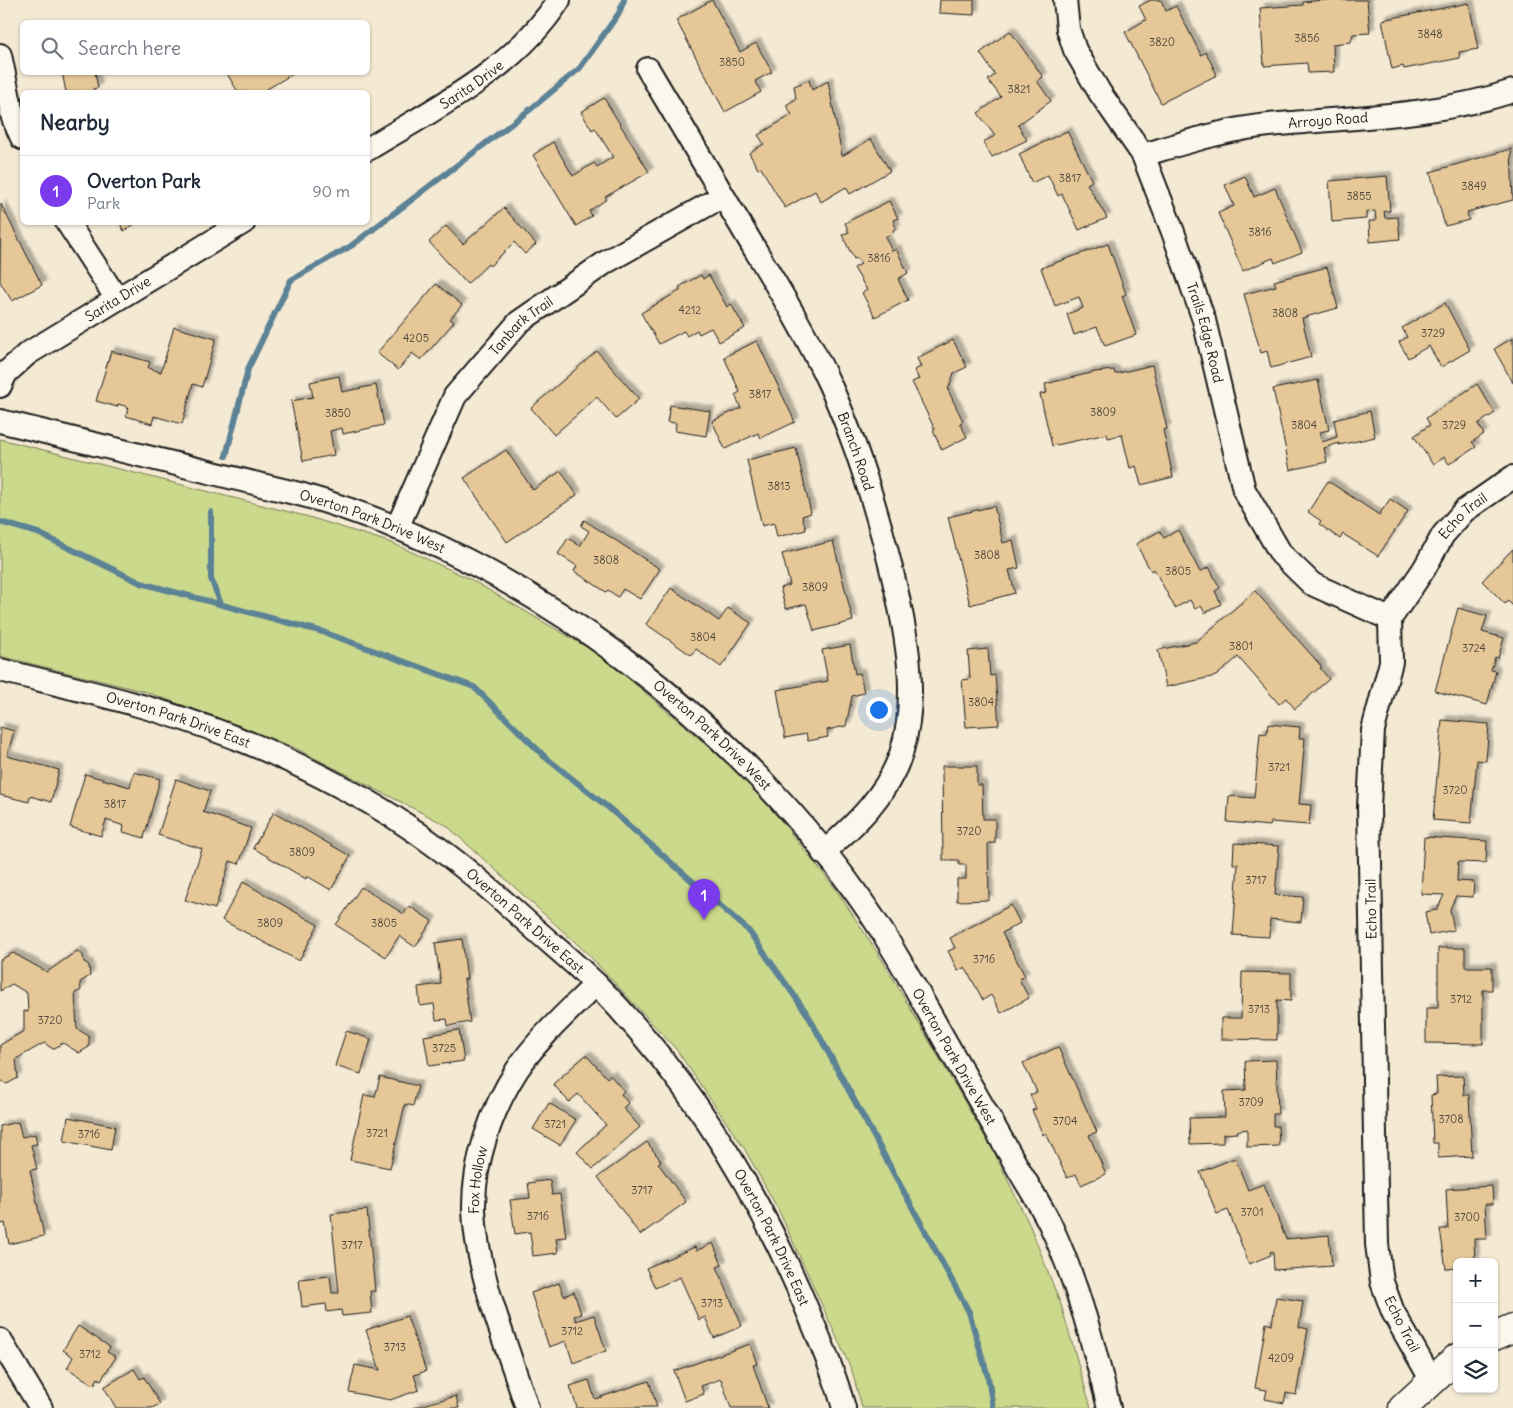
<!DOCTYPE html>
<html lang="en">
<head>
<meta charset="utf-8">
<style>
	body { margin:0; font-family:Delius,sans-serif; background:#f2f2f3; color:#1f2937 }
	.controls { position:absolute; right:15px; bottom:15px; display:grid; overflow:hidden; border-radius:8px; box-shadow:0 1px 4px #0004 }
	.controls button { width:45px; height:45px; display:grid; place-items:center; padding:0; border:0; border-bottom:1px solid #e0e1e3; background:#fff; color:#1f2937; font:25px sans-serif }
	.you { position:absolute; left:878px; top:709px; width:18px; height:18px; margin:-12px; border:4px solid #fff; border-radius:50%; background:#1a73e8; box-shadow:0 0 0 8px #1a73e833 }
	.badge { display:grid; place-items:center; width:32px; height:32px; border-radius:50%; background:#7c3aed; color:#fff; font-size:16px; font-weight:700 }
	.pin { position:absolute; translate:-50% -41px; filter:drop-shadow(0 1px 2px #0008) }
	.pin::after { content:''; position:absolute; top:26px; width:18px; height:15px; background:inherit; clip-path:polygon(0 0,100% 0,50% 100%) }
	.list { margin:0; padding:0; list-style:none }
	h2 { display:flex; justify-content:space-between; align-items:center; height:65px; margin:0; padding:0 20px; font-size:21px }
	h2 small { font-size:16px; font-weight:400; color:#747a83 }
	.list li { display:grid; grid-template-columns:32px 1fr auto; gap:15px; align-items:center; box-sizing:border-box; height:70px; padding:0 20px; border-top:1px solid #e0e1e3 }
	.list b { display:block; font-size:19px; white-space:nowrap }
	.list p { margin:0; font-size:16px; white-space:nowrap; color:#747a83 }
	.list em { font-size:16px; font-style:normal; color:#747a83 }
	.icon { flex:none; width:28px; height:28px; fill:none; stroke:currentColor; stroke-width:2; stroke-linecap:round; stroke-linejoin:round }
	.map { position:relative; flex:none; width:1513px; height:1408px; overflow:hidden }
	.search { position:absolute; background:#fff; box-shadow:0 1px 4px #0004; left:20px; top:20px; width:350px; height:55px; display:flex; align-items:center; gap:12px; box-sizing:border-box; padding:0 18px; border-radius:8px; color:#747a83; font-size:19px }
	.panel { position:absolute; background:#fff; box-shadow:0 1px 4px #0004; left:20px; top:90px; width:350px; height:135px; border-radius:8px }
	.map>svg:first-child { display:block }
	.green { fill:#cbd98c; stroke:#747a54 }
	.lines { fill:none; stroke-linecap:round; stroke-linejoin:round }
	.stream { stroke:#5c8296; stroke-width:6 }
	.building { fill:#e5c798; stroke:#1c1c1c; filter:url(#shadow) }
	.street-casing { stroke:#1c1c1c; stroke-width:26 }
	.secondary-casing { stroke:#1c1c1c; stroke-width:31 }
	.street { stroke:#fbf7ec; stroke-width:22 }
	.secondary { stroke:#fbf7ec; stroke-width:28 }
	.labels { text-anchor:middle; stroke-width:4; stroke-linejoin:round; paint-order:stroke }
	.number-label { font-size:11px; fill:#4e473b }
	.street-label { font-size:14px; fill:#1c1c1c; stroke:#fbf7ec }
</style>
</head>
<body>
<div class="map">
<svg width="1513" height="1408" viewBox="0 0 1513 1408">
	<defs>
		<filter id="shadow"><feDropShadow dx="4.5" dy="-4.5" stdDeviation="1" flood-color="#0004"/></filter>
	</defs>
	<rect width="100%" height="100%" fill="#f4e9d3"/>
	<filter id="ink" filterUnits="userSpaceOnUse"><feTurbulence type="fractalNoise" baseFrequency=".02" numOctaves="2"/><feDisplacementMap in="SourceGraphic" scale="10" xChannelSelector="R" yChannelSelector="G"/><feConvolveMatrix kernelMatrix="1 2 1 2 8 2 1 2 1" color-interpolation-filters="sRGB"/></filter>
	<g filter="url(#ink)">
		<!-- green -->
		<polygon class="green" points="0,439 309,517 392,543 468,578 602,656 728,763 770,807 835,888 881,958 995,1154 1030,1226 1061,1305 1091,1408 862,1408 852,1371 779,1211 744,1148 676,1049 586,952 446,825 293,747 229,722 146,692 0,656"/>
		<g class="lines">
			<!-- stream -->
			<g class="stream">
				<polyline points="226,456 248,369 291,280 351,246 532,108 580,68 619,13 624,0"/>
				<polyline points="211,512 211,579 221,604"/>
				<polyline points="0,522 38,533 141,583 323,632 474,687 545,757 610,809 748,930 808,1015 969,1312 988,1377 993,1408"/>
			</g>
		</g>
		<!-- building -->
		<g class="building">
			<polygon points="712,0 740,52 756,43 772,72 755,81 761,92 725,112 676,20"/>
			<polygon points="940,0 974,0 974,15 939,13"/>
			<polygon points="1151,0 1161,0 1166,11 1176,6 1201,55 1206,52 1217,75 1161,103 1125,32 1146,20 1139,6"/>
			<polygon points="1367,0 1370,33 1353,34 1351,42 1333,44 1334,72 1308,73 1307,63 1264,66 1260,8 1303,5 1303,2 1324,0"/>
			<polygon points="1469,3 1478,49 1459,52 1460,58 1404,69 1403,66 1392,69 1382,20"/>
			<polygon points="1010,31 1043,77 1037,81 1051,101 1018,125 1027,140 992,157 983,142 995,136 978,113 1001,97 988,80 995,75 980,53"/>
			<polygon points="62,72 95,72 98,88 93,89 94,92 66,92"/>
			<polygon points="226,72 296,72 262,92 238,92"/>
			<polygon points="809,80 812,90 828,81 842,156 871,139 890,171 850,194 846,187 821,202 815,191 785,208 761,168 758,169 749,153 764,144 758,135 792,115 786,105 796,99 794,86"/>
			<polygon points="604,98 649,172 605,197 607,199 589,211 592,216 576,226 533,155 553,142 573,176 594,163 597,167 613,157 595,128 592,130 581,112"/>
			<polygon points="1067,131 1092,181 1087,184 1107,218 1079,230 1062,194 1058,196 1048,175 1032,183 1019,154"/>
			<polygon points="1511,149 1513,200 1467,212 1469,220 1445,226 1430,172"/>
			<polygon points="1245,176 1254,197 1275,188 1302,252 1275,263 1273,258 1243,271 1218,213 1234,206 1225,185"/>
			<polygon points="1387,176 1390,211 1384,211 1385,218 1398,217 1400,239 1370,242 1369,221 1376,221 1375,211 1366,212 1366,219 1332,222 1329,181"/>
			<polygon points="889,201 898,218 893,220 896,228 893,230 894,232 885,237 892,251 896,249 908,273 898,279 908,300 875,317 862,293 867,290 854,268 861,264 857,258 854,259 842,235 849,232 845,223"/>
			<polygon points="1,204 42,285 12,301 0,282"/>
			<polygon points="504,208 536,244 525,254 514,242 490,266 488,264 467,284 429,242 446,226 463,244"/>
			<polygon points="119,222 138,222 124,231"/>
			<polygon points="1108,244 1126,294 1122,296 1136,335 1105,346 1097,327 1074,335 1067,314 1083,308 1079,297 1055,306 1041,268"/>
			<polygon points="1327,267 1338,308 1302,318 1311,357 1271,368 1267,351 1261,353 1244,294 1276,286 1274,281"/>
			<polygon points="701,275 703,279 709,275 727,307 731,304 745,328 719,342 711,328 699,334 697,330 687,336 684,331 659,344 641,313 681,290 679,287"/>
			<polygon points="436,284 462,305 450,319 454,322 421,360 412,353 398,370 377,353"/>
			<polygon points="1445,303 1470,350 1441,367 1429,346 1408,358 1399,342 1407,337 1402,328"/>
			<polygon points="174,327 216,339 202,387 193,384 182,424 154,416 152,424 126,416 128,409 125,406 118,404 117,407 96,401 111,351 150,362 148,368 161,372"/>
			<polygon points="1513,338 1513,383 1494,349"/>
			<polygon points="953,340 967,367 954,373 948,390 963,421 960,423 967,437 942,450 933,431 935,430 912,382 919,379 914,370 921,367 917,358"/>
			<polygon points="757,341 795,422 761,438 758,433 725,449 712,421 741,408 735,395 740,392 724,357"/>
			<polygon points="597,351 639,399 616,419 597,397 554,435 531,408"/>
			<polygon points="1152,365 1167,429 1163,430 1173,477 1141,485 1136,466 1130,468 1122,435 1108,438 1107,434 1052,446 1040,394 1047,393 1045,384 1095,372 1114,370 1115,374"/>
			<polygon points="339,376 342,392 376,385 384,425 343,434 342,428 330,431 334,455 303,461 291,401 313,397 310,382"/>
			<polygon points="1318,380 1329,430 1320,432 1322,442 1337,437 1334,420 1370,411 1375,437 1339,445 1339,443 1324,448 1327,462 1290,470 1273,389"/>
			<polygon points="1477,384 1495,413 1478,424 1484,434 1472,442 1476,447 1449,464 1444,457 1433,465 1414,436 1430,425 1426,418"/>
			<polygon points="670,405 710,411 706,436 675,431 676,423 667,422"/>
			<polygon points="796,448 811,513 802,516 806,530 777,537 774,523 762,526 747,460"/>
			<polygon points="506,450 533,490 561,471 577,495 507,542 464,478"/>
			<polygon points="1328,481 1379,515 1390,499 1408,511 1378,556 1343,534 1340,539 1319,524 1321,521 1308,512"/>
			<polygon points="994,506 1003,543 1013,540 1019,568 1009,570 1015,593 970,605 948,517"/>
			<polygon points="584,520 660,569 640,599 623,589 618,597 608,590 606,592 574,571 577,566 558,554 568,538 580,546 589,531 581,526"/>
			<polygon points="1178,530 1200,572 1209,567 1220,588 1215,591 1221,604 1205,613 1201,606 1195,609 1190,600 1175,608 1154,569 1151,571 1136,544 1160,531 1164,538"/>
			<polygon points="833,541 853,621 814,631 806,604 786,609 780,588 790,585 782,554"/>
			<polygon points="1513,549 1513,606 1508,601 1505,604 1482,581"/>
			<polygon points="671,588 719,621 728,608 751,623 721,667 696,649 691,655 646,624"/>
			<polygon points="1255,591 1322,667 1320,668 1329,679 1295,709 1286,698 1279,704 1238,657 1216,676 1166,687 1158,650 1196,642"/>
			<polygon points="1458,608 1487,616 1482,632 1504,638 1498,658 1495,657 1491,670 1496,671 1487,705 1435,691"/>
			<polygon points="850,645 855,674 860,673 864,693 852,696 846,726 827,730 828,737 808,741 806,734 785,738 777,690 828,681 822,650"/>
			<polygon points="988,649 990,676 995,675 999,725 966,727 962,680 970,679 968,651"/>
			<polygon points="1442,720 1489,724 1486,761 1477,760 1471,823 1433,820"/>
			<polygon points="1268,724 1300,727 1299,738 1305,738 1299,804 1311,805 1309,825 1271,822 1270,826 1227,822 1229,796 1254,798 1260,733 1267,734"/>
			<polygon points="0,727 14,731 7,756 59,770 51,802 30,796 29,802 0,795"/>
			<polygon points="942,766 977,766 977,785 982,785 983,819 995,819 995,843 988,843 989,900 957,901 957,879 966,879 966,865 959,865 959,860 943,860"/>
			<polygon points="134,772 160,779 144,838 123,832 124,826 106,820 101,836 70,827 85,774 130,787"/>
			<polygon points="176,779 210,791 203,812 251,828 239,864 230,861 215,909 185,900 202,849 158,835"/>
			<polygon points="274,812 350,856 331,890 307,876 306,879 253,848"/>
			<polygon points="1424,837 1487,841 1486,863 1458,862 1457,881 1474,882 1473,897 1456,896 1450,909 1454,930 1429,935 1425,912 1437,910 1444,895 1421,894"/>
			<polygon points="1234,843 1279,846 1275,895 1303,897 1301,922 1270,919 1269,937 1233,935 1238,864 1233,864"/>
			<polygon points="243,882 318,925 299,961 222,920"/>
			<polygon points="361,887 404,914 409,906 432,921 415,947 399,936 386,957 336,925"/>
			<polygon points="1011,905 1020,923 1002,933 1025,976 1019,979 1029,998 1001,1013 991,995 983,1000 965,967 958,971 948,951 955,948 950,938"/>
			<polygon points="462,939 467,979 464,979 470,1022 448,1026 447,1019 436,1020 434,1004 420,1006 418,987 441,984 435,943"/>
			<polygon points="1438,948 1465,948 1465,967 1492,967 1492,990 1483,990 1483,1044 1426,1043 1426,1008 1438,1008"/>
			<polygon points="77,951 83,955 84,962 89,965 90,976 80,982 81,990 75,993 77,1029 89,1036 89,1047 79,1053 63,1043 53,1049 44,1043 16,1059 18,1078 7,1084 0,1080 0,1045 24,1031 24,1011 28,1012 27,993 12,984 0,991 0,960 13,953 47,972"/>
			<polygon points="1242,972 1291,973 1291,1001 1277,1000 1277,1040 1221,1039 1221,1018 1241,1018"/>
			<polygon points="459,1030 464,1061 429,1066 424,1036"/>
			<polygon points="346,1031 371,1039 361,1074 335,1066"/>
			<polygon points="1058,1047 1097,1132 1089,1135 1106,1174 1081,1185 1076,1174 1067,1178 1046,1133 1043,1135 1032,1110 1036,1109 1030,1095 1037,1092 1023,1063"/>
			<polygon points="586,1055 607,1078 610,1075 624,1091 621,1094 628,1103 623,1108 640,1127 593,1169 577,1152 606,1125 578,1094 569,1102 553,1084"/>
			<polygon points="1276,1060 1278,1114 1273,1114 1273,1126 1278,1126 1279,1146 1247,1147 1247,1129 1237,1131 1237,1133 1223,1134 1223,1143 1190,1144 1189,1118 1225,1117 1224,1091 1246,1090 1245,1061"/>
			<polygon points="1463,1076 1464,1095 1469,1095 1472,1156 1438,1158 1438,1143 1433,1143 1431,1095 1437,1094 1436,1077"/>
			<polygon points="380,1077 418,1086 413,1106 405,1104 390,1168 350,1160 364,1095 375,1097"/>
			<polygon points="549,1103 576,1120 560,1145 533,1129"/>
			<polygon points="68,1117 115,1126 111,1150 64,1141"/>
			<polygon points="18,1122 22,1137 35,1134 37,1144 31,1145 37,1169 30,1170 44,1236 9,1244 5,1223 1,1224 0,1221 0,1126"/>
			<polygon points="647,1142 661,1161 658,1163 686,1202 640,1235 598,1177"/>
			<polygon points="1235,1158 1248,1190 1264,1184 1286,1239 1329,1235 1332,1266 1274,1270 1273,1251 1270,1252 1271,1255 1249,1264 1228,1210 1217,1214 1200,1172"/>
			<polygon points="550,1180 552,1195 560,1194 566,1237 556,1238 558,1253 533,1256 530,1232 515,1234 510,1200 530,1198 528,1183"/>
			<polygon points="1492,1186 1493,1204 1485,1204 1487,1239 1474,1239 1475,1262 1457,1262 1457,1268 1446,1269 1440,1229 1448,1229 1446,1189"/>
			<polygon points="367,1210 375,1291 370,1291 372,1313 342,1316 341,1310 327,1312 326,1304 302,1307 299,1279 330,1276 332,1293 339,1293 331,1214"/>
			<polygon points="713,1243 722,1265 717,1267 742,1326 714,1338 705,1317 699,1320 680,1277 655,1288 646,1268 695,1247 696,1251"/>
			<polygon points="559,1283 564,1296 574,1292 581,1314 574,1316 576,1321 594,1315 606,1351 573,1363 566,1341 549,1347 531,1293"/>
			<polygon points="1276,1297 1303,1301 1299,1327 1308,1329 1296,1395 1286,1393 1284,1403 1265,1399 1267,1390 1255,1388 1266,1323 1272,1325"/>
			<polygon points="407,1316 426,1371 414,1375 419,1390 390,1400 349,1392 355,1365 380,1370 366,1330"/>
			<polygon points="78,1326 110,1347 107,1352 116,1357 101,1380 98,1378 94,1385 67,1368 73,1357 63,1350"/>
			<polygon points="750,1344 757,1364 753,1365 768,1408 731,1408 721,1379 701,1386 704,1394 685,1401 674,1371"/>
			<polygon points="134,1369 140,1379 144,1377 160,1404 152,1408 116,1408 104,1387"/>
			<polygon points="589,1380 595,1399 649,1381 657,1407 577,1408 570,1386"/>
			<polygon points="456,1396 459,1408 412,1408"/>
		</g>
		<g class="lines">
			<defs>
				<g id="street">
					<path id="s1" d="M1065,0L1068,29L1075,50L1100,93L1143,155L1173,232L1204,320L1244,490L1281,554L1312,584L1390,619"/>
					<polyline points="0,55 13,118 22,138"/>
					<path id="s2" d="M648,69C683,128 718,187 753,246C780,291 808,337 830,385C859,449 880,520 896,589C908,642 918,700 901,754C887,795 855,825 823,853"/>
					<path id="s3" d="M368,149C437,107 514,70 559,0"/>
					<path id="s4" d="M1143,155C1184,143 1226,129 1269,125C1351,117 1433,117 1513,91"/>
					<polyline points="67,222 117,299"/>
					<path id="s5" d="M0,386L6,373L27,354L244,222"/>
					<path id="s6" d="M0,421L303,495C525,558 743,725 872,916C904,964 930,1016 959,1065C979,1100 999,1135 1019,1170C1030,1189 1042,1207 1051,1226C1078,1284 1094,1346 1109,1408"/>
					<path id="s7" d="M397,528L455,396L519,322L606,262L723,196"/>
					<path id="s8" d="M0,670C76,689 155,706 228,735C269,750 308,769 347,790C413,824 473,873 528,923C551,944 576,964 598,986C690,1080 759,1193 809,1314C822,1345 835,1375 844,1408"/>
					<polyline points="0,1340 41,1408"/>
					<path id="s9" d="M1431,1379L1393,1312L1382,1282L1377,1244L1369,807L1373,730L1391,662L1390,619L1424,569L1443,535L1464,511L1513,477"/>
					<path id="s10" d="M527,1408C508,1348 476,1273 474,1210C473,1163 491,1110 517,1070C538,1038 569,1011 596,984"/>
				</g>
				<g id="secondary">
					<polyline points="1494,1336 1513,1328"/>
					<polyline points="1403,1408 1457,1358"/>
				</g>
			</defs>
			<!-- street casing -->
			<use href="#street" class="street-casing"/>
			<!-- secondary casing -->
			<use href="#secondary" class="secondary-casing"/>
			<!-- street -->
			<use href="#street" class="street"/>
			<!-- secondary -->
			<use href="#secondary" class="secondary"/>
		</g>
	</g>
	<g class="labels">
		<!-- number labels -->
		<g class="number-label">
			<text x="1430" y="38">3848</text>
			<text x="1307" y="42">3856</text>
			<text x="1162" y="46">3820</text>
			<text x="732" y="66">3850</text>
			<text x="1019" y="93">3821</text>
			<text x="1070" y="182">3817</text>
			<text x="1474" y="190">3849</text>
			<text x="1359" y="200">3855</text>
			<text x="1260" y="236">3816</text>
			<text x="879" y="262">3816</text>
			<text x="690" y="314">4212</text>
			<text x="1285" y="317">3808</text>
			<text x="1433" y="337">3729</text>
			<text x="416" y="342">4205</text>
			<text x="760" y="398">3817</text>
			<text x="1103" y="416">3809</text>
			<text x="338" y="417">3850</text>
			<text x="1304" y="429">3804</text>
			<text x="1454" y="429">3729</text>
			<text x="779" y="490">3813</text>
			<text x="987" y="559">3808</text>
			<text x="606" y="564">3808</text>
			<text x="1178" y="575">3805</text>
			<text x="815" y="591">3809</text>
			<text x="703" y="641">3804</text>
			<text x="1241" y="650">3801</text>
			<text x="1474" y="652">3724</text>
			<text x="981" y="706">3804</text>
			<text x="1279" y="771">3721</text>
			<text x="1455" y="794">3720</text>
			<text x="115" y="808">3817</text>
			<text x="969" y="835">3720</text>
			<text x="302" y="856">3809</text>
			<text x="1256" y="884">3717</text>
			<text x="270" y="927">3809</text>
			<text x="384" y="927">3805</text>
			<text x="984" y="963">3716</text>
			<text x="1461" y="1003">3712</text>
			<text x="1259" y="1013">3713</text>
			<text x="50" y="1024">3720</text>
			<text x="444" y="1052">3725</text>
			<text x="1251" y="1106">3709</text>
			<text x="1451" y="1123">3708</text>
			<text x="1065" y="1125">3704</text>
			<text x="555" y="1128">3721</text>
			<text x="377" y="1137">3721</text>
			<text x="89" y="1138">3716</text>
			<text x="642" y="1194">3717</text>
			<text x="1252" y="1216">3701</text>
			<text x="538" y="1220">3716</text>
			<text x="1467" y="1221">3700</text>
			<text x="352" y="1249">3717</text>
			<text x="712" y="1307">3713</text>
			<text x="572" y="1335">3712</text>
			<text x="395" y="1351">3713</text>
			<text x="90" y="1358">3712</text>
			<text x="1281" y="1362">4209</text>
		</g>
		<!-- street labels -->
		<g class="street-label">
			<text dy="5" stroke="none"><textPath href="#s3" startOffset="122">Sarita Drive</textPath></text>
			<text dy="5" stroke="none"><textPath href="#s4" startOffset="189">Arroyo Road</textPath></text>
			<text dy="5" stroke="none"><textPath href="#s5" startOffset="149">Sarita Drive</textPath></text>
			<text dy="5" stroke="none"><textPath href="#s7" startOffset="241">Tanbark Trail</textPath></text>
			<text dy="5" stroke="none"><textPath href="#s1" startOffset="365">Trails Edge Road</textPath></text>
			<text dy="5" stroke="none"><textPath href="#s2" startOffset="436">Branch Road</textPath></text>
			<text dy="5" stroke="none"><textPath href="#s9" startOffset="902">Echo Trail</textPath></text>
			<text dy="5" stroke="none"><textPath href="#s6" startOffset="386">Overton Park Drive West</textPath></text>
			<text dy="5" stroke="none"><textPath href="#s8" startOffset="185">Overton Park Drive East</textPath></text>
			<text dy="5" stroke="none"><textPath href="#s6" startOffset="791">Overton Park Drive West</textPath></text>
			<text transform="translate(1371 909) rotate(-91)" y="5">Echo Trail</text>
			<text dy="5" stroke="none"><textPath href="#s8" startOffset="590">Overton Park Drive East</textPath></text>
			<text dy="5" stroke="none"><textPath href="#s6" startOffset="1196">Overton Park Drive West</textPath></text>
			<text dy="5" stroke="none"><textPath href="#s10" startOffset="236">Fox Hollow</textPath></text>
			<text dy="5" stroke="none"><textPath href="#s8" startOffset="995">Overton Park Drive East</textPath></text>
			<text transform="translate(1402 1324) rotate(63)" y="5">Echo Trail</text>
		</g>
	</g>
</svg>
<div class="controls">
<button>+</button>
<button>−</button>
<button><svg class="icon" aria-label="layers" viewBox="0 0 24 24"><path d="M12 4l9 5-9 5-9-5zM3 14l9 5 9-5"/></svg></button>
</div>
<div class="you"></div>
<div class="pin badge" style="left:704px;top:920px">1</div>
<div class="search"><svg class="icon" aria-label="search" viewBox="0 0 24 24"><circle cx="10" cy="10" r="6"/><path d="M15 15l6 6"/></svg>Search here</div>
<section class="panel">
<h2>Nearby<small></small></h2>
<ul class="list">
<li><span class="badge">1</span><div><b>Overton Park</b><p>Park</p></div><em>90 m</em></li>
</ul>
</section>
</div>
</body>
</html>
